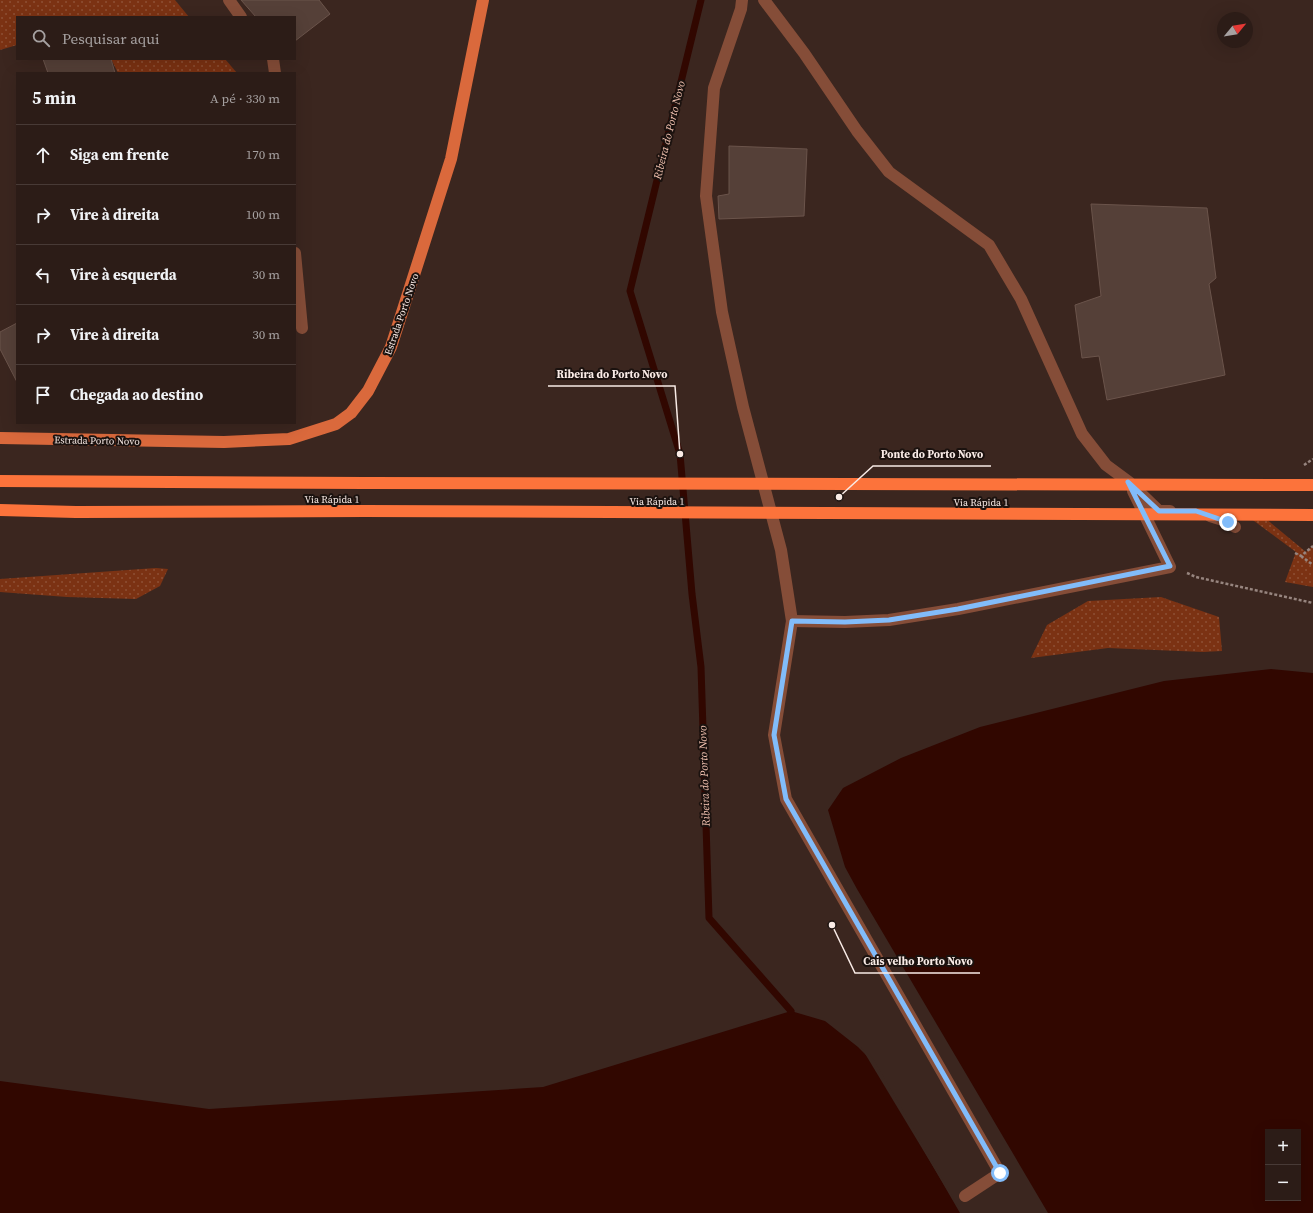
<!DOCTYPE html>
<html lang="pt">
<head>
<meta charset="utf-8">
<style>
	body { margin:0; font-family:"Source Serif 4",serif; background:#382924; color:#f1f3f6 }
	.controls { position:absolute; right:12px; bottom:12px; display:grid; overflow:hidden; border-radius:0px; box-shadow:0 4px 16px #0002 }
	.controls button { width:36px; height:36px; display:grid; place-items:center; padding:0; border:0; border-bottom:1px solid #483a36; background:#2c1c17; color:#f1f3f6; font:20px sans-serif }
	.compass { position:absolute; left:1217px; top:12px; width:36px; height:36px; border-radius:50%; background:#2c1c17; box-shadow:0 4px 16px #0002; rotate:60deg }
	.stop { position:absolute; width:12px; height:12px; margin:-9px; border:3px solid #82bcfa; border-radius:50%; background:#fff }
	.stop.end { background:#82bcfa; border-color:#fff; box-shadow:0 1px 4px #0008 }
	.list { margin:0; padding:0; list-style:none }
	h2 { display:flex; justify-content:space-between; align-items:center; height:52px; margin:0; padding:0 16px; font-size:17px }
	h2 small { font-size:13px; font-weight:400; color:#a6a1a1 }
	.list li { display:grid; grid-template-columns:26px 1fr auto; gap:12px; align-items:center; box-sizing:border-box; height:60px; padding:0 16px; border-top:1px solid #483a36 }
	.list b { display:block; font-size:15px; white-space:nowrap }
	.list em { font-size:13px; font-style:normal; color:#a6a1a1 }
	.icon { flex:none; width:22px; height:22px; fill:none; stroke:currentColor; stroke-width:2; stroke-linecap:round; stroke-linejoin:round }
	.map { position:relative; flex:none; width:1313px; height:1213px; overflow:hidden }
	.search { position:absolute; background:#2c1c17; box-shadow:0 4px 16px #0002; left:16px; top:16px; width:280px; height:44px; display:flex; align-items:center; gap:10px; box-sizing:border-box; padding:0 14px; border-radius:0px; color:#a6a1a1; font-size:15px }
	.panel { position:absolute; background:#2c1c17; box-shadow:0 4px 16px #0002; left:16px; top:72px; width:280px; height:352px; border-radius:0px }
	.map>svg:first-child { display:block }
	.grass { fill:url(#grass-dots) }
	.water { fill:#310700; fill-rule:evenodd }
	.pier { fill:#3b261f }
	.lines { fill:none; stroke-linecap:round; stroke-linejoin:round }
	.stream { stroke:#310700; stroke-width:7 }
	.building { fill:#554038; stroke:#6b544b }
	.path { stroke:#97857f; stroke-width:2.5; stroke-dasharray:3 2; stroke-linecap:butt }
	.minor { stroke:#854d38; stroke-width:12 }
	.major { stroke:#da693c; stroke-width:12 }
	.highway { stroke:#fc733b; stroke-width:12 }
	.highway-bridge { stroke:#fc733b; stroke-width:12 }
	.route { stroke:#82bcfa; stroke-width:5 }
	.labels { text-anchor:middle; stroke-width:4; stroke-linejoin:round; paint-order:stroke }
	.street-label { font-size:10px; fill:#f9ebe6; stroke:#1b120f }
	.water-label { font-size:11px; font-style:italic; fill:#f3c3b1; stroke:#1b120f }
	.leader { fill:none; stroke:#f9ebe6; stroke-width:1.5 }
	.callout-dot { fill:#f9ebe6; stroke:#1b120f; stroke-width:1.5 }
	.callout-label { font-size:11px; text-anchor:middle; font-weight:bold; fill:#f9ebe6; stroke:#1b120f; stroke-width:4; stroke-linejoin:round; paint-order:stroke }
</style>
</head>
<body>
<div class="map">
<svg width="1313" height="1213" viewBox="0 0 1313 1213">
	<defs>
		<pattern id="grass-dots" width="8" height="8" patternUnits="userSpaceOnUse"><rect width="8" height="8" fill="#7b3213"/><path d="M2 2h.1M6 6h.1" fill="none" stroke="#8e5035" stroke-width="1.8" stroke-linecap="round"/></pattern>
	</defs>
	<rect width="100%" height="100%" fill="#3b261f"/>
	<!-- grass -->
	<g class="grass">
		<polygon points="0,0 175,0 189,17 17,17 17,45 0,50"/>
		<polygon points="111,59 225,59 237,73 118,73"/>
		<polygon points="1259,513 1306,552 1313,545 1313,587 1285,582 1296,552 1250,518"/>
		<polygon points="156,568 168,569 160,586 136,599 67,597 0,592 0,579"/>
		<polygon points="1161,597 1219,617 1222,651 1203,652 1108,648 1031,658 1047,625 1088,601"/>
	</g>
	<!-- water -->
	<g class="water">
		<path d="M1271,669L1313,673V1213H1048L857,889L845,867L828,810L843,788L901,758L980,727L1164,681ZM1268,1132H1298V1198H1268Z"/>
		<polygon points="791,1011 825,1021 858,1047 872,1061 960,1213 0,1213 0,1081 209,1109 543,1087"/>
	</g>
	<!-- pier -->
	<polygon class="pier" points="861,1047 874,1060 962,1213 961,1213"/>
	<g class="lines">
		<!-- stream -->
		<polyline class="stream" points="701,0 630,291 680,454 692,594 701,667 709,918 791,1011"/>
	</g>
	<!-- building -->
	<g class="building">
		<polygon points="241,0 319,0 330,14 295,41 295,17 256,17"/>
		<polygon points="43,59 111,59 115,73 48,73"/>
		<polygon points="729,146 807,149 804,216 719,219 718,196 729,194"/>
		<polygon points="1091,204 1207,208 1216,278 1209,284 1225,375 1107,400 1099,356 1082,358 1075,305 1101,296"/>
		<polygon points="17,323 17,382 0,349 0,332"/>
	</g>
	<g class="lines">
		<!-- path -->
		<g class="path">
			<polyline points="1304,465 1313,459"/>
			<polyline points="1295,553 1301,556 1313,546"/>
			<polyline points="1301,556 1313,565"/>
			<polyline points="1187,573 1196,577 1313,603"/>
		</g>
		<!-- minor -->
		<g class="minor">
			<polyline points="229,0 241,17"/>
			<polyline points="742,0 741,9 714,88 706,196 722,312 743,407 781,550 792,621 774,735 786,799 1000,1173 965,1196"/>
			<polyline points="764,0 804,53 857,131 889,172 989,245 1021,299 1082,434 1106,465 1129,482 1159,511 1170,511"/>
			<polyline points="273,59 275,73"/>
			<polyline points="295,253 302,328"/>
			<polyline points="1210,516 1229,522 1235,527"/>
			<polyline points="792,621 845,622 889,620 958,609 1170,567 1133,491"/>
		</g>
		<!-- major -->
		<polyline class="major" points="0,438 224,442 289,439 336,424 351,413 368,391 391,347 451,159 483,0"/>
		<!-- highway -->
		<g class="highway">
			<polyline points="0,481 365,483"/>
			<polyline points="0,510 76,512 365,511"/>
		</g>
		<!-- highway-bridge -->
		<g class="highway-bridge">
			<polyline points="365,483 1313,485"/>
			<polyline points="365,511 1313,515"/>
		</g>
	</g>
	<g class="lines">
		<!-- route -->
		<polyline class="route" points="1000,1173 786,799 774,735 792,621 845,622 889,620 958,609 1170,566 1128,482 1159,511 1196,511 1228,522"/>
	</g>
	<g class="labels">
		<!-- street labels -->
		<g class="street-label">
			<text transform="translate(401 314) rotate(-71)" y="4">Estrada Porto Novo</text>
			<text transform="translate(97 440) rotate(1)" y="4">Estrada Porto Novo</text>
			<text x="332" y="503">Via Rápida 1</text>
			<text x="657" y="505">Via Rápida 1</text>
			<text x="981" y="506">Via Rápida 1</text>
		</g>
		<!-- water labels -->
		<g class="water-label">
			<text transform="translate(669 130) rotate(-76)" y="4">Ribeira do Porto Novo</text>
			<text transform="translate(704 776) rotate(-92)" y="4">Ribeira do Porto Novo</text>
		</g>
	</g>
	<!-- callouts -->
	<path class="leader" d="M680 454L675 386H548M839 497L873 466H991M832 925L855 973H980"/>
	<g class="callout-dot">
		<circle cx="680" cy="454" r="4"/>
		<circle cx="839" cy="497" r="4"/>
		<circle cx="832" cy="925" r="4"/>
	</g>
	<g class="callout-label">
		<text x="612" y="378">Ribeira do Porto Novo</text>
		<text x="932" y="458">Ponte do Porto Novo</text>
		<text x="918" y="965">Cais velho Porto Novo</text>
	</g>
</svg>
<div class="controls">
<button>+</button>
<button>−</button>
</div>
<svg class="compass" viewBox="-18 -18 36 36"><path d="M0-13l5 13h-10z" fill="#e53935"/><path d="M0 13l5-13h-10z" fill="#a6a1a1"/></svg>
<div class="stop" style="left:1000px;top:1173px"></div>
<div class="stop end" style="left:1228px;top:522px"></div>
<div class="search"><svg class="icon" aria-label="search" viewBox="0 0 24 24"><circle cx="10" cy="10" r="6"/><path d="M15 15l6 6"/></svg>Pesquisar aqui</div>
<section class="panel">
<h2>5 min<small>A pé · 330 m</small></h2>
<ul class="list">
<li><svg class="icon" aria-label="ahead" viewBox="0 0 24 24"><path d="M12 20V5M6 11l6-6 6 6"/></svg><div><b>Siga em frente</b></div><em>170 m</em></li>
<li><svg class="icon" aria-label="right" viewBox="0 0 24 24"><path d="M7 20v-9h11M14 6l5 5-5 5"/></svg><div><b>Vire à direita</b></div><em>100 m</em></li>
<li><svg class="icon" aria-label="left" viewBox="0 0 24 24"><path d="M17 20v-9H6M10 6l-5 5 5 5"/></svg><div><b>Vire à esquerda</b></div><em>30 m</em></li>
<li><svg class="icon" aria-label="right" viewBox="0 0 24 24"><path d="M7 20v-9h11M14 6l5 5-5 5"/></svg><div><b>Vire à direita</b></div><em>30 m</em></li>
<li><svg class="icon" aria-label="arrive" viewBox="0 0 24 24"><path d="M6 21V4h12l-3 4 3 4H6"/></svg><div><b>Chegada ao destino</b></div></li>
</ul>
</section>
</div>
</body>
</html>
